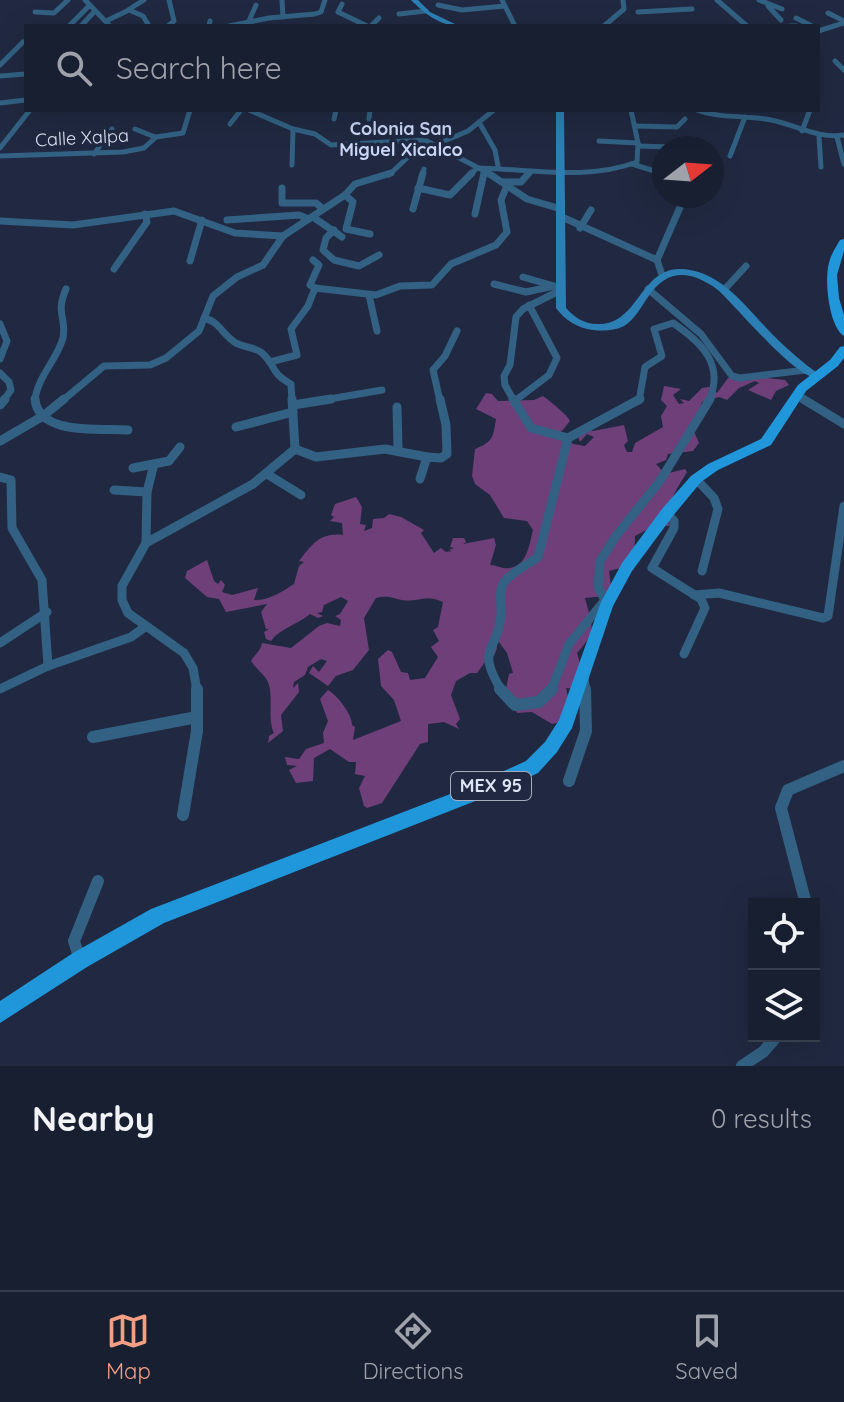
<!DOCTYPE html>
<html lang="en">
<head>
<meta charset="utf-8">
<style>
	body { margin:0; font-family:Quicksand,sans-serif; background:#212739; color:#f1f3f6 }
	.controls { position:absolute; right:24px; bottom:24px; display:grid; overflow:hidden; border-radius:0px; box-shadow:0 8px 32px #0002 }
	.controls button { width:72px; height:72px; display:grid; place-items:center; padding:0; border:0; border-bottom:2px solid #363d4d; background:#181f31; color:#f1f3f6; font:40px sans-serif }
	.compass { position:absolute; left:652px; top:136px; width:72px; height:72px; border-radius:50%; background:#181f31; box-shadow:0 8px 32px #0002; rotate:73deg }
	.list { margin:0; padding:0; list-style:none }
	h2 { display:flex; justify-content:space-between; align-items:center; height:104px; margin:0; padding:0 32px; font-size:34px }
	h2 small { font-size:26px; font-weight:400; color:#9fa2ab }
	.icon { flex:none; width:44px; height:44px; fill:none; stroke:currentColor; stroke-width:2; stroke-linecap:round; stroke-linejoin:round }
	.map { position:relative; flex:none; width:844px; height:1066px; overflow:hidden }
	.search { position:absolute; background:#181f31; box-shadow:0 8px 32px #0002; left:24px; right:24px; top:24px; height:88px; display:flex; align-items:center; gap:20px; box-sizing:border-box; padding:0 28px; border-radius:0px; color:#9fa2ab; font-size:30px }
	.sheet { height:224px; background:#181f31 }
	nav { display:flex; justify-content:space-around; align-items:center; box-sizing:border-box; height:112px; border-top:2px solid #363d4d; background:#181f31; font-size:22px; color:#9fa2ab }
	nav a { display:grid; justify-items:center; gap:4px }
	nav .on { color:#f39f84 }
	.map>svg:first-child { display:block }
	.forest { fill:#6e3f79 }
	.lines { fill:none; stroke-linecap:round; stroke-linejoin:round }
	.minor-far3 { stroke:#326183; stroke-width:5 }
	.minor-far2 { stroke:#326183; stroke-width:7 }
	.minor-far1 { stroke:#326183; stroke-width:9 }
	.minor { stroke:#326183; stroke-width:12 }
	.secondary { fill:#2c7fb4; fill-rule:evenodd }
	.primary { fill:#2096db; fill-rule:evenodd }
	.labels { text-anchor:middle; stroke-width:7; stroke-linejoin:round; paint-order:stroke }
	.far-neighbourhood-label { font-size:18px; font-weight:bold; fill:#c9d6f5; stroke:#202941 }
	.far-street-label { font-size:18px; fill:#dde4f4; stroke:#202941 }
	.shield { fill:#202941; stroke:#a4acbe; stroke-width:2 }
	.shield-label { font-size:18px; font-weight:bold; fill:#dde4f4 }
</style>
</head>
<body>
<div class="map">
<svg width="844" height="1066" viewBox="0 0 844 1066">
	<rect width="100%" height="100%" fill="#202941"/>
	<!-- forest -->
	<path class="forest" d="M749,376L785,380L789,385L776,391L771,400L748,390L759,383L755,381L739,388L727,400L719,397L702,402L693,429L699,443L693,451L668,454L666,460L656,464L665,474L685,469L687,472C678,487 663,508 670,526L656,525L635,536L634,570L628,566L609,571L611,586L606,596L585,598C592,625 598,630 577,653L582,670L574,689L566,688L569,701L560,722L552,724L532,712L517,713L506,689L509,674L513,673L507,653L499,642H495L497,648L494,656L491,654L477,673H470L456,681L451,695L460,719L456,724L459,729L444,722L428,724V742L420,744L382,803L367,808L364,806L359,788L365,776L355,774L356,762H349L330,749L314,758L313,781L296,783L289,770L297,766L287,765L285,757L299,759L306,749L324,743L323,733L328,721L320,699L328,690C338,696 352,714 352,725L355,727L353,740L401,721L394,700L381,686L378,659L388,650L392,652L401,672L408,673L410,680L425,678L438,657L431,647L439,641L433,630L438,627L443,602C424,593 418,603 402,600C391,598 388,595 376,598L364,618L369,650L353,670L336,676L328,686L309,673L313,666L319,672L327,661L321,659L308,667L305,675L294,682L293,688L298,683L299,692L281,715L283,731L268,743L269,736L274,733C267,719 274,697 268,682C264,674 256,669 251,661C255,654 260,652 262,643L291,648L319,626L327,623L340,626L341,620L335,616L340,614L348,601L341,597L324,605L322,612L317,613L323,616L318,618L310,614C299,624 280,628 271,641L266,639L264,632L269,629H266L261,612L267,604L226,612L219,599L207,597L185,578L187,571L207,560L214,581L218,584L221,580L225,585L222,592L232,595L258,588L254,600C267,601 282,592 294,584L299,566L304,562L299,561C312,544 321,532 343,535L342,523L330,521L334,517L331,515L335,504L356,497L362,507L360,524L366,525L364,531L372,528L373,519L384,518L389,514L401,517L424,530L421,533L434,553L441,548L446,552L452,551L449,550L454,548L450,547L453,538H464L466,542L463,544L494,538L496,545L490,565C495,565 499,567 503,568C527,571 529,545 533,530L527,521L504,518L490,495L475,484L472,476L475,449C495,441 493,435 496,419L476,409L486,393L492,394L498,401L534,400L543,396C547,399 567,414 570,421L561,432L573,444L585,446L594,437L587,434L580,442L578,437L587,429L593,431L624,425L628,441L624,445L627,452H632L635,443L663,427L661,416L667,406L661,400L664,386L681,389L673,395L679,404L684,403L680,399L689,401L702,388L709,387L717,393L728,378Z"/>
	<g class="lines">
		<!-- minor-far3 -->
		<g class="minor-far3">
			<polyline points="85,0 110,26"/>
			<polyline points="282,0 283,17"/>
			<polyline points="502,0 515,26"/>
			<polyline points="717,0 747,26"/>
			<polyline points="759,0 782,9"/>
			<polyline points="342,4 338,12 367,26"/>
			<polyline points="438,5 462,10 505,6"/>
			<polyline points="768,6 781,20"/>
			<polyline points="128,10 144,0"/>
			<polyline points="35,12 54,13 68,0"/>
			<polyline points="638,12 692,9"/>
			<polyline points="828,13 844,21"/>
			<polyline points="399,14 426,11"/>
			<polyline points="796,18 812,26"/>
			<polyline points="106,21 129,10 143,16 149,26"/>
			<polyline points="249,21 256,5"/>
			<polyline points="69,26 89,6"/>
			<polyline points="81,26 94,12"/>
			<polyline points="168,26 174,21 169,0"/>
			<polyline points="209,26 210,21"/>
			<polyline points="229,26 269,18 315,14 321,12 325,0"/>
			<polyline points="371,26 379,18"/>
			<polyline points="604,26 624,9 623,0"/>
			<polyline points="790,26 797,26"/>
			<polyline points="818,31 844,23"/>
			<polyline points="835,61 844,70"/>
			<polyline points="0,65 23,42"/>
			<polyline points="0,76 26,74"/>
			<polyline points="0,103 26,100"/>
			<polyline points="249,110 293,129 315,134 331,145 425,140 492,175"/>
			<path d="M697,110C721,119 747,115 771,120C797,125 817,139 844,135"/>
			<polyline points="334,119 336,110"/>
			<polyline points="369,119 370,110"/>
			<polyline points="230,124 241,110"/>
			<polyline points="480,124 495,150 498,166"/>
			<polyline points="635,126 677,127 685,119"/>
			<polyline points="135,129 155,137"/>
			<polyline points="802,131 810,110"/>
			<polyline points="819,137 821,167"/>
			<polyline points="837,137 844,164"/>
			<polyline points="599,141 638,143"/>
			<polyline points="638,146 671,147"/>
			<polyline points="0,148 30,110"/>
			<polyline points="94,154 112,129"/>
			<polyline points="0,156 123,152 144,148 156,137 183,133 190,110"/>
			<polyline points="730,156 745,117"/>
			<polyline points="632,164 664,174"/>
			<polyline points="292,165 293,129"/>
			<polyline points="389,175 409,156 468,131 494,110"/>
			<polyline points="422,175 424,169"/>
			<path d="M470,175L477,168C530,169 586,181 637,162L638,143L631,110"/>
			<polyline points="483,175 484,171"/>
			<polyline points="527,175 529,173"/>
		</g>
		<!-- minor-far2 -->
		<g class="minor-far2">
			<polyline points="488,173 527,199 561,209"/>
			<polyline points="503,182 521,182 529,173"/>
			<polyline points="282,188 282,203 316,203 323,209"/>
			<polyline points="418,188 450,195 472,173"/>
			<polyline points="345,195 353,202 346,229 370,234"/>
			<polyline points="413,209 423,173"/>
			<polyline points="475,214 484,173"/>
			<polyline points="313,217 342,237"/>
			<polyline points="562,217 657,260 662,275"/>
			<polyline points="227,220 299,215 309,219"/>
			<polyline points="0,221 73,225 174,211 235,233 283,236"/>
			<polyline points="580,228 591,210"/>
			<polyline points="334,230 326,238 323,250 334,260 359,266 379,255"/>
			<polyline points="313,260 319,265 310,285 315,288"/>
			<polyline points="657,260 681,205"/>
			<polyline points="190,261 202,220"/>
			<polyline points="114,269 147,222 145,214"/>
			<polyline points="523,277 554,286"/>
			<polyline points="494,284 526,292 554,286"/>
			<polyline points="648,289 701,334 732,376 740,378 806,370"/>
			<polyline points="724,290 746,266"/>
			<polyline points="369,295 377,331"/>
			<path d="M204,318C218,321 222,333 233,341C241,348 254,346 262,353C277,366 269,372 291,384L292,401"/>
			<polyline points="0,324 7,341 0,359"/>
			<polyline points="270,362 297,355 291,329 308,306 315,288 376,295 400,286 432,285 451,264 496,245 507,232 501,200 506,188"/>
			<polyline points="0,373 9,382 11,390 3,401"/>
			<polyline points="797,395 806,401"/>
			<polyline points="516,400 549,375 557,358 529,305"/>
			<path d="M35,401C37,377 57,360 63,338C67,318 55,314 66,289"/>
			<polyline points="62,401 104,366 150,365 166,358 199,331 213,296 237,277 263,265 283,236 345,195 355,184 391,173"/>
			<polyline points="318,401 382,390"/>
			<polyline points="440,401 433,370 445,356 457,331"/>
			<polyline points="514,401 505,385 504,376 510,365 516,317 523,309 561,290"/>
			<path d="M639,401L645,367L662,356L654,329L673,323C701,342 725,364 709,401"/>
		</g>
		<!-- minor-far1 -->
		<g class="minor-far1">
			<path d="M35,399C38,436 101,428 128,430"/>
			<polyline points="292,399 295,449"/>
			<polyline points="513,399 531,428 568,438"/>
			<polyline points="803,399 844,424"/>
			<polyline points="0,405 5,399"/>
			<polyline points="293,405 331,399"/>
			<polyline points="397,407 398,449"/>
			<polyline points="236,427 293,412"/>
			<polyline points="0,441 43,416 64,399"/>
			<polyline points="295,449 316,457 385,449 427,457"/>
			<polyline points="133,468 169,461 180,447"/>
			<polyline points="267,474 301,495"/>
			<polyline points="0,477 11,480 12,528 42,580 48,666"/>
			<polyline points="420,479 427,457 441,458 447,454 446,425 440,399"/>
			<polyline points="696,479 714,498 718,509 702,571"/>
			<polyline points="114,490 147,492 146,543"/>
			<polyline points="147,492 154,464"/>
			<polyline points="667,513 674,521 674,528 652,568 701,599 705,608 684,654"/>
			<polyline points="694,595 719,593 823,618 828,616 844,506"/>
			<polyline points="605,600 598,587 600,561 616,536 660,481 710,399"/>
			<polyline points="605,600 609,596"/>
			<polyline points="0,643 47,612"/>
			<polyline points="584,679 586,691"/>
			<polyline points="0,689 48,666 131,637 145,627"/>
			<polyline points="197,691 193,668 184,653 128,613 122,600 122,586 146,543 253,484 295,449"/>
			<path d="M502,691C475,648 497,654 501,615C502,605 498,593 503,584C510,573 527,565 538,557L568,438L640,399"/>
			<polyline points="551,691 569,644 605,600"/>
		</g>
		<!-- minor -->
		<g class="minor">
			<polyline points="500,689 515,705 539,702 552,689"/>
			<polyline points="93,737 197,717"/>
			<polyline points="569,781 586,731 585,689"/>
			<polyline points="183,815 197,731 197,689"/>
			<polyline points="806,904 781,808 788,790 844,766"/>
			<polyline points="80,960 74,941 98,881"/>
			<polyline points="742,1066 763,1052 777,1036"/>
		</g>
		<!-- secondary -->
		<g class="secondary">
			<path d="M411,0H418L430,12L459,26C440,26 424,13 411,0Z"/>
			<path d="M556,110H564L566,308C574,317 584,324 597,324C638,326 639,270 679,269C721,269 747,309 773,335C787,349 803,363 820,375L821,377L820,379C796,380 738,308 718,290C692,271 668,267 648,297C641,307 635,319 624,326C614,331 603,331 593,330C577,328 565,320 556,308Z"/>
		</g>
		<!-- primary -->
		<g class="primary">
			<path d="M844,239V251L837,275L839,298L844,315V336C829,327 824,280 829,263C831,254 836,247 840,240Z"/>
			<polygon points="844,346 844,358 838,366 806,391 771,445 718,470 701,482 672,517 632,571 613,606 572,728 557,752 538,773 483,798 164,923 87,967 0,1023 0,1001 73,953 151,909 471,786 526,761 545,742 559,720 601,602 622,563 662,509 691,476 708,464 761,439 798,385 830,360 840,347"/>
		</g>
	</g>
	<g class="labels">
		<!-- far-neighbourhood labels -->
		<g class="far-neighbourhood-label">
			<text x="401" y="135">Colonia San<tspan x="401" dy="21">Miguel Xicalco</tspan></text>
		</g>
		<!-- far-street labels -->
		<g class="far-street-label">
			<text transform="translate(82 138) rotate(-3)" y="6">Calle Xalpa</text>
		</g>
		<!-- shield labels -->
		<rect class="shield" x="451" y="772" width="80" height="28" rx="6"/>
		<g class="shield-label">
			<text x="491" y="792">MEX 95</text>
		</g>
	</g>
</svg>
<div class="controls">
<button><svg class="icon" aria-label="locate" viewBox="0 0 24 24"><circle cx="12" cy="12" r="6"/><path d="M12 2v4M12 18v4M2 12h4M18 12h4"/></svg></button>
<button><svg class="icon" aria-label="layers" viewBox="0 0 24 24"><path d="M12 4l9 5-9 5-9-5zM3 14l9 5 9-5"/></svg></button>
</div>
<svg class="compass" viewBox="-18 -18 36 36"><path d="M0-13l5 13h-10z" fill="#e53935"/><path d="M0 13l5-13h-10z" fill="#9fa2ab"/></svg>
<div class="search"><svg class="icon" aria-label="search" viewBox="0 0 24 24"><circle cx="10" cy="10" r="6"/><path d="M15 15l6 6"/></svg>Search here</div>
</div>
<section class="sheet">
<h2>Nearby<small>0 results</small></h2>
<ul class="list">
</ul>
</section>
<nav>
<a class="on"><svg class="icon" aria-label="map" viewBox="0 0 24 24"><path d="M3 6l6-2 6 2 6-2v14l-6 2-6-2-6 2zM9 4v14M15 6v14"/></svg>Map</a>
<a><svg class="icon" aria-label="directions" viewBox="0 0 24 24"><path d="M12 3l9 9-9 9-9-9zM9 14v-3h6M13 9l2 2-2 2"/></svg>Directions</a>
<a><svg class="icon" aria-label="saved" viewBox="0 0 24 24"><path d="M7 4h10v16l-5-4-5 4z"/></svg>Saved</a>
</nav>
</body>
</html>
